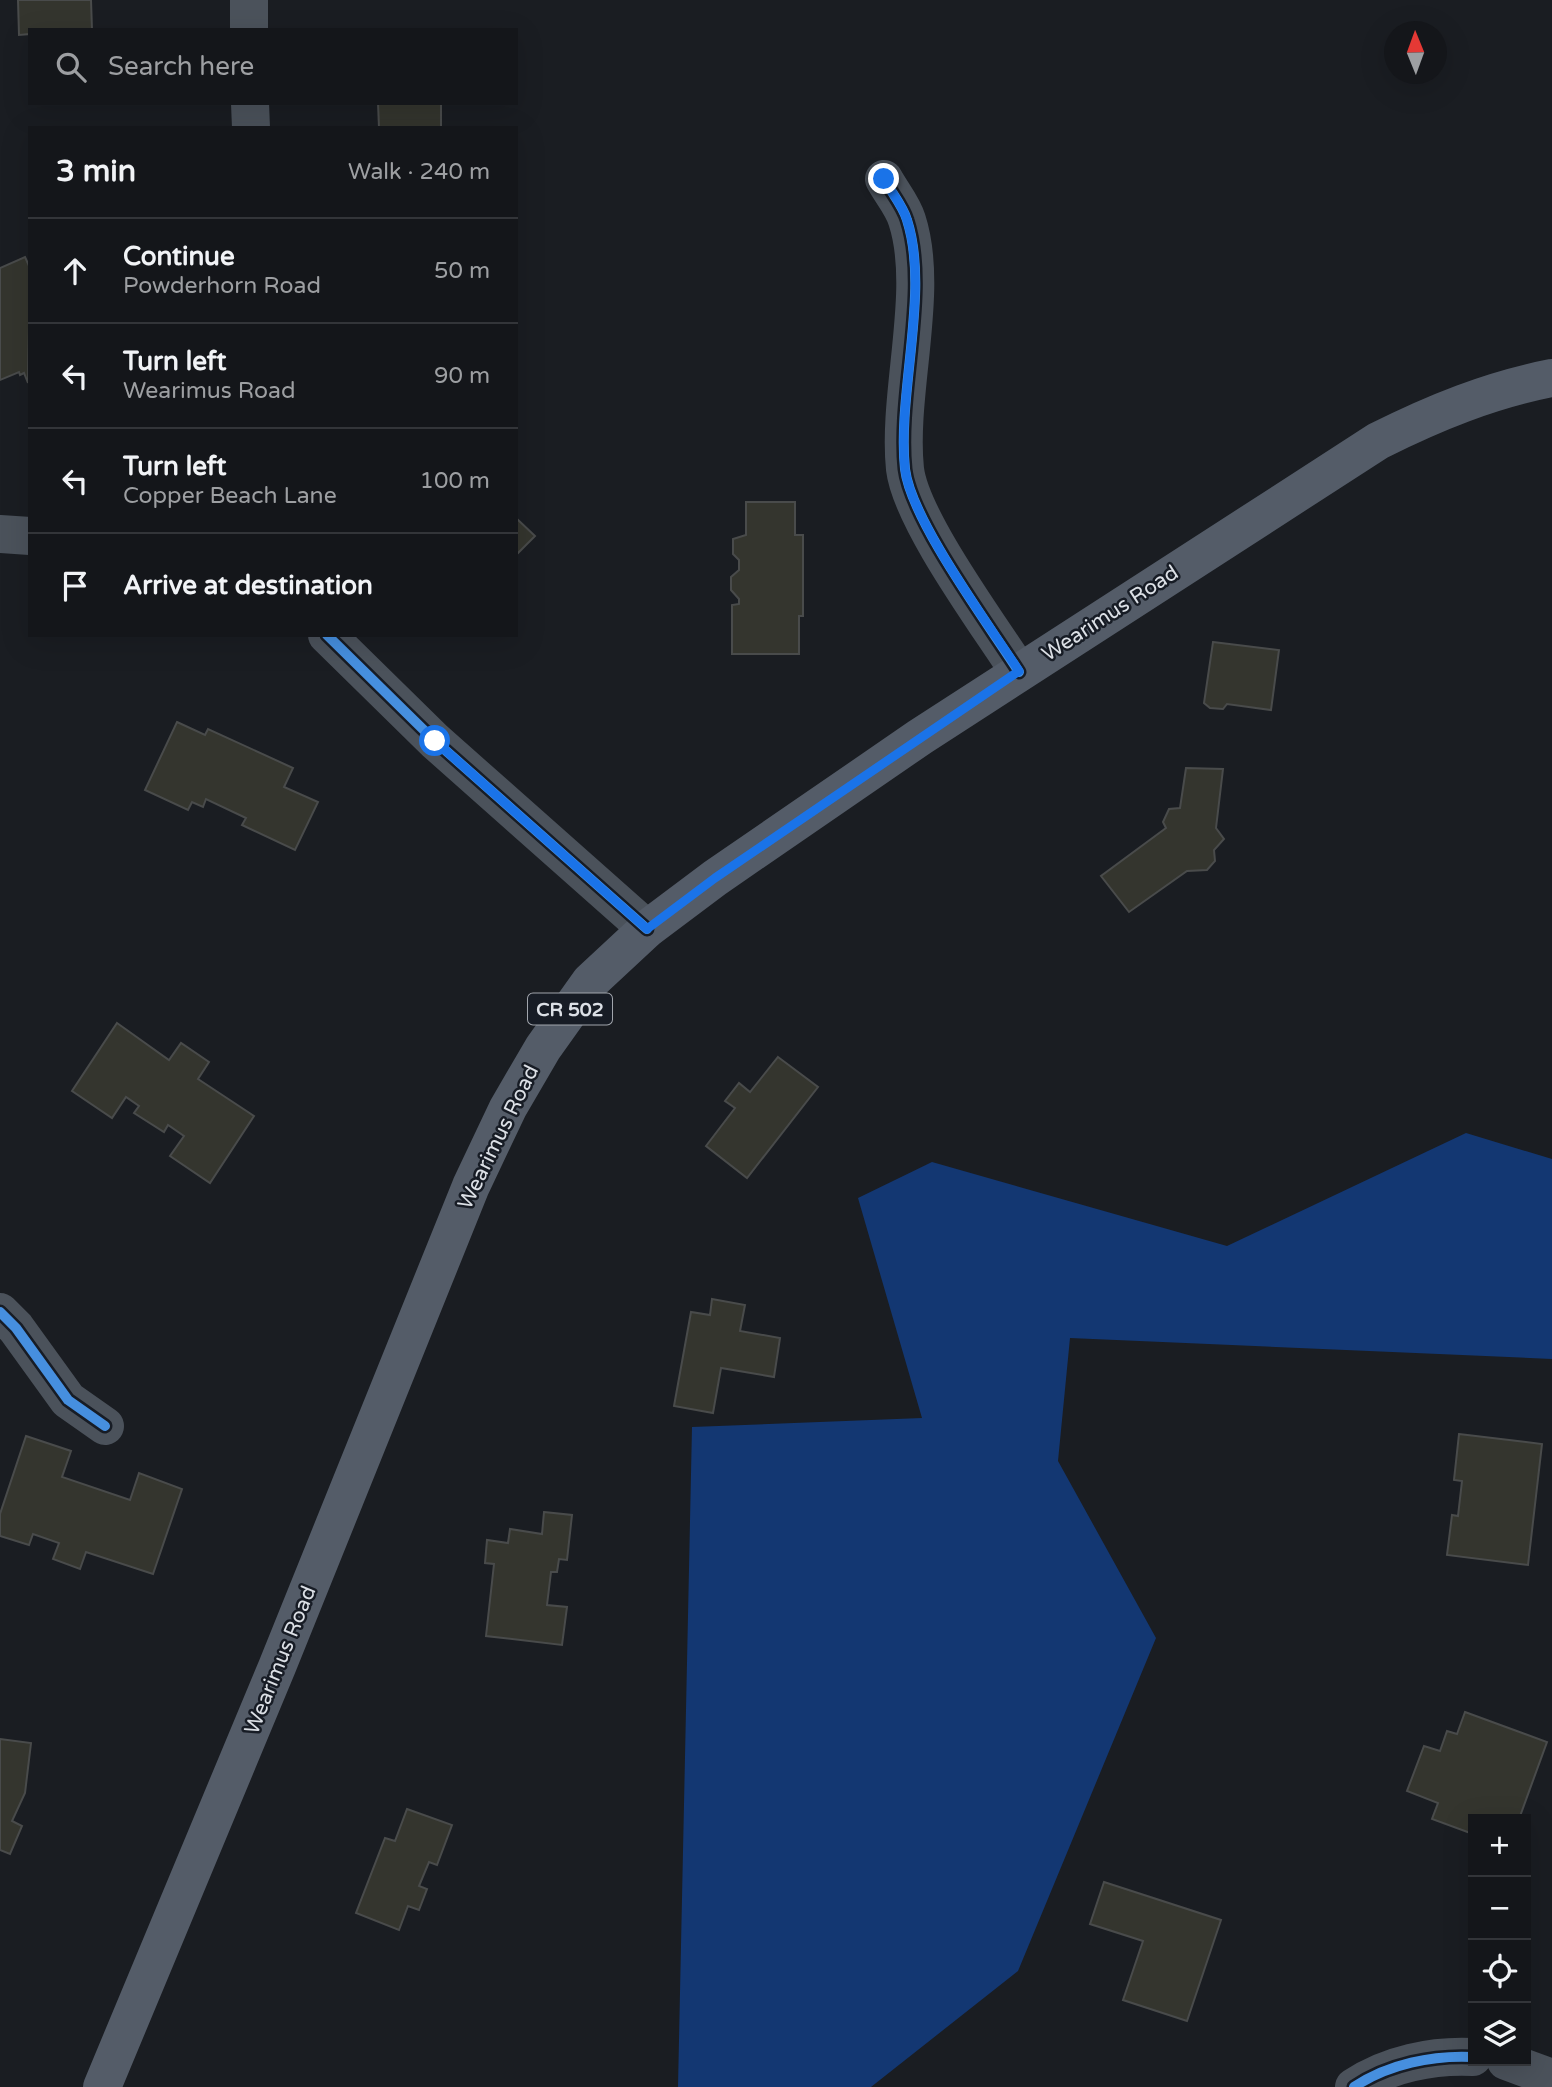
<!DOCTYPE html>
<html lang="en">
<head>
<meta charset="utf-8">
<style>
	body { margin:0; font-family:"Varela Round",sans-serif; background:#212327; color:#f1f3f6 }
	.controls { position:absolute; right:21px; bottom:21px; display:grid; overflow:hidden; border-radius:0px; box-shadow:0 7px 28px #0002 }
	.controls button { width:63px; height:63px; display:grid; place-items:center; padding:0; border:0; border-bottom:2px solid #333539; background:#14161a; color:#f1f3f6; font:35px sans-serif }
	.compass { position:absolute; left:1384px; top:21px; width:63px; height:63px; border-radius:50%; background:#14161a; box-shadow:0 7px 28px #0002; rotate:359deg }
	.stop { position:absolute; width:21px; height:21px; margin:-16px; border:5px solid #1a73e8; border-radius:50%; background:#fff }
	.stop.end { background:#1a73e8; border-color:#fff; box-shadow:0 2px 7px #0008 }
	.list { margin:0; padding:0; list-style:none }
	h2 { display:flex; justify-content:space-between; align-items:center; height:91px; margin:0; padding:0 28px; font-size:30px }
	h2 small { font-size:23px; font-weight:400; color:#9d9fa2 }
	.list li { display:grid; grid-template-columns:46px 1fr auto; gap:21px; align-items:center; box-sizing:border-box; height:105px; padding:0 28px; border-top:2px solid #333539 }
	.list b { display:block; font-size:26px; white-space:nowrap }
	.list p { margin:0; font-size:23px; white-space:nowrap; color:#9d9fa2 }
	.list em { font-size:23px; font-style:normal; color:#9d9fa2 }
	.icon { flex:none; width:38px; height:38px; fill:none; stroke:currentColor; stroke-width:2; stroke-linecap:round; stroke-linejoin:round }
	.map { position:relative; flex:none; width:1552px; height:2087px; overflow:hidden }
	.search { position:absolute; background:#14161a; box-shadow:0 7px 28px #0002; left:28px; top:28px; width:490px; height:77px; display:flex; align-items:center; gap:18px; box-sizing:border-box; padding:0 24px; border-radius:0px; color:#9d9fa2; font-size:26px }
	.panel { position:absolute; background:#14161a; box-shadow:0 7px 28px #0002; left:28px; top:126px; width:490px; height:511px; border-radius:0px }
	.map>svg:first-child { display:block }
	.forest { fill:#133772 }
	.building { fill:#34352e; stroke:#494b4b; stroke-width:2 }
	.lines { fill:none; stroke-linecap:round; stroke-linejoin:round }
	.minor { stroke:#4b525b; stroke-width:38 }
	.major { stroke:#545c68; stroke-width:38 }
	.cycleway-casing { stroke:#171c25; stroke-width:15 }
	.cycleway { stroke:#468fdf; stroke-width:10 }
	.route { stroke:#1a73e8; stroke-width:9 }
	.labels { text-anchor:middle; stroke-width:5; stroke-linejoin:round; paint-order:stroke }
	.shield { fill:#171c25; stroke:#a1a5ac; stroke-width:2 }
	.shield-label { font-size:19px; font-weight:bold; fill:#dce0e6 }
	.street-label { font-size:21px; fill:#dce0e6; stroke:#171c25 }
</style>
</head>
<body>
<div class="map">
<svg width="1552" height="2087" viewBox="0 0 1552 2087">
	<rect width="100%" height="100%" fill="#1a1d22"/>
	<!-- forest -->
	<polygon class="forest" points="1466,1133 1552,1159 1552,1359 1070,1338 1058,1461 1156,1638 1018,1971 871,2087 678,2087 692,1427 922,1418 858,1198 932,1162 1227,1246"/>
	<!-- building -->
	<g class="building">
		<polygon points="18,0 91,0 92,30 30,30 30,34 19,35"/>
		<polygon points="378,103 441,103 441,128 379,128"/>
		<polygon points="25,257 30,268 28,383 24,373 20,375 19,372 0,380 0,268"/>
		<polygon points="746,502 795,502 795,535 803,535 803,616 799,616 799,654 732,654 732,605 739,604 739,599 731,590 731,577 739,570 739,560 733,554 733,539 746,535"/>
		<polygon points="516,518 535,536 516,555"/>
		<polygon points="1213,642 1279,650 1271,710 1227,704 1223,709 1210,708 1204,703"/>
		<polygon points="177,722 205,735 208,729 293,768 284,787 318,802 295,850 242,825 246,818 206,799 203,807 192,802 188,810 145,790"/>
		<polygon points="1186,768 1223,769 1216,828 1224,839 1214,850 1215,861 1207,870 1187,871 1129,912 1101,876 1166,828 1163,822 1169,809 1180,808"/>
		<polygon points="117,1023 169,1060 181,1043 209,1062 198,1079 254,1116 210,1183 170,1156 184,1136 168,1125 164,1132 134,1113 139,1106 126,1097 112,1118 72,1091"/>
		<polygon points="778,1057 818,1087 747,1178 706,1146 735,1108 725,1101 739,1083 750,1092"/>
		<polygon points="712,1299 745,1305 740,1331 780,1338 774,1377 721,1368 713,1413 674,1406 691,1312 710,1315"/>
		<polygon points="1459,1434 1542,1444 1528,1565 1447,1555 1452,1515 1458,1516 1462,1481 1454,1480"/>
		<polygon points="26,1436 71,1451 62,1477 130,1500 139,1473 182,1489 153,1574 86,1552 80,1569 53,1559 59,1543 33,1534 29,1545 0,1536 0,1514"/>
		<polygon points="544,1512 572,1515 567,1560 559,1559 557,1572 551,1572 547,1605 567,1607 562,1645 486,1636 494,1564 485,1563 487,1540 508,1543 510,1529 542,1534"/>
		<polygon points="1465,1712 1547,1742 1519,1819 1473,1819 1473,1834 1432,1819 1438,1803 1407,1791 1424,1746 1440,1751 1447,1731 1457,1734"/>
		<polygon points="0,1739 31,1743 25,1793 12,1821 22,1826 10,1854 0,1850"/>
		<polygon points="407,1809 452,1825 437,1865 429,1862 419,1886 427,1889 419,1910 408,1906 399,1930 356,1913 385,1838 395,1841"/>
		<polygon points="1104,1882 1221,1920 1187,2021 1123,2000 1143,1941 1090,1924"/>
	</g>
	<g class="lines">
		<!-- minor -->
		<g class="minor">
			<polyline points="249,0 249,30"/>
			<polyline points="250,103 251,128"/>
			<path d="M884,179C891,192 903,206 907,220C930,291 897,393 905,469C911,520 989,625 1019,672"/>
			<polyline points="0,534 30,536"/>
			<polyline points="327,635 435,741 647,929"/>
			<polyline points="0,1312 16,1328 68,1400 105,1426"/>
			<polyline points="1506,2061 1552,2078"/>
			<path d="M1354,2087C1388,2064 1433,2055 1473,2057"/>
		</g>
		<!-- major -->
		<path class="major" d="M102,2087L277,1667L471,1186L508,1108L543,1048L590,982L647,929L715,878L920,737L1378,441C1434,413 1490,390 1552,378"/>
		<defs>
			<g id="cycleway">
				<path d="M884,179C891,192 903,206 907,220C930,291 897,393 905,469C911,520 989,625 1019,672"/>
				<polyline points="327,635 435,741 647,929"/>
				<polyline points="0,1312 16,1328 68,1400 105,1426"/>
				<path d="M1354,2087C1388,2064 1433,2055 1473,2057"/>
			</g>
		</defs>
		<!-- cycleway casing -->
		<use href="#cycleway" class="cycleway-casing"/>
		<!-- cycleway -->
		<use href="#cycleway" class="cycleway"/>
	</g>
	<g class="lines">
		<!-- route -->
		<path class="route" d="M435,741L647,929L715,878L1019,671C989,625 911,520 905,469C897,393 930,291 907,220C903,206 891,192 884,179"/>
	</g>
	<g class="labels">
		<!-- shield labels -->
		<rect class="shield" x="528" y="993.5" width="84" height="31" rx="5"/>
		<g class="shield-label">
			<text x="570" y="1016">CR 502</text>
		</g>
		<!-- street labels -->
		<g class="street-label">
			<text transform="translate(1110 613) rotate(-33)" y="7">Wearimus Road</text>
			<text transform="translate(498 1137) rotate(-64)" y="7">Wearimus Road</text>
			<text transform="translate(280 1660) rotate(-68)" y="7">Wearimus Road</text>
		</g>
	</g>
</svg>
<div class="controls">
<button>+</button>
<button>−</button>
<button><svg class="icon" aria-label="locate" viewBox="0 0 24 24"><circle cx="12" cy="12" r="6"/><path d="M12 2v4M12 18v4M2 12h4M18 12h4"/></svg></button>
<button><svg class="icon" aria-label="layers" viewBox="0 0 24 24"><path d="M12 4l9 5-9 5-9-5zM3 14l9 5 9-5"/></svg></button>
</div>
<svg class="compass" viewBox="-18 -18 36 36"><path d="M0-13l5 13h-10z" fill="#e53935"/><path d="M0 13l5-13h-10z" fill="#9d9fa2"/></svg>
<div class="stop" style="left:435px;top:741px"></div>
<div class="stop end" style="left:884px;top:179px"></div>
<div class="search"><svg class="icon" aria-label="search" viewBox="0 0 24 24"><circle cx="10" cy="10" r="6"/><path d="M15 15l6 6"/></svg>Search here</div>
<section class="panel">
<h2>3 min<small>Walk · 240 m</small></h2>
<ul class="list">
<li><svg class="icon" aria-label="ahead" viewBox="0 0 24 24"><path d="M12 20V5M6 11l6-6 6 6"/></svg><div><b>Continue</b><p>Powderhorn Road</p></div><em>50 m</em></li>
<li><svg class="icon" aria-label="left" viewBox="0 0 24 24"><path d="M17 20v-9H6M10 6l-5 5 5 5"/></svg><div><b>Turn left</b><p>Wearimus Road</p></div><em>90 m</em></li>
<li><svg class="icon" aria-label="left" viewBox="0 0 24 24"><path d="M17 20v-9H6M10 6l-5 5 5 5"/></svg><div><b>Turn left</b><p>Copper Beach Lane</p></div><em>100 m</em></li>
<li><svg class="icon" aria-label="arrive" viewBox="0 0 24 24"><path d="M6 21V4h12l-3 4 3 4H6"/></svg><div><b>Arrive at destination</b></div></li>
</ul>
</section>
</div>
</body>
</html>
